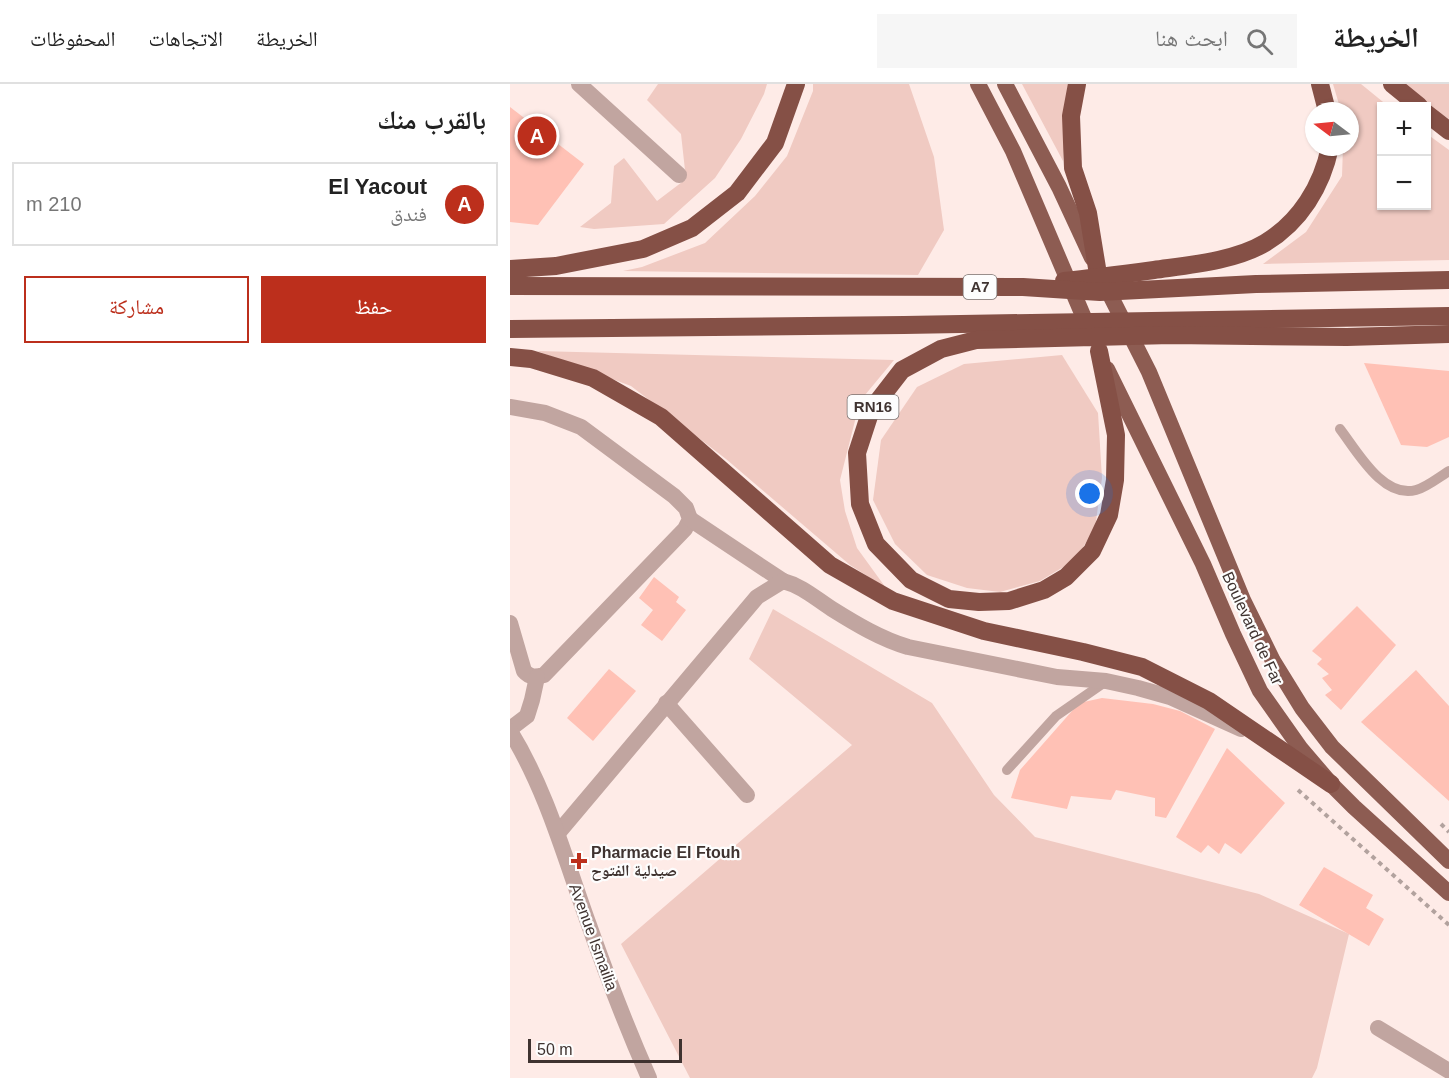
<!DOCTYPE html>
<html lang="ar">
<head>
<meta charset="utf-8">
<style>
	body { margin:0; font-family:Arial,"Noto Naskh Arabic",sans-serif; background:#f6f6f6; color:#222; direction:rtl }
	.controls { position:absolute; right:18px; top:18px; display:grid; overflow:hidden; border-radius:0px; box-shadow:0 2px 4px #0004 }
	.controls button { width:54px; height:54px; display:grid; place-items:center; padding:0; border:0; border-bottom:2px solid #e0e0e0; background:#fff; color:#222; font:30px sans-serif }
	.compass { position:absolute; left:795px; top:18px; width:54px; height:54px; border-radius:50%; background:#fff; box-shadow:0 2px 4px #0004; rotate:286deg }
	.scale { position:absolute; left:18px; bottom:15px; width:154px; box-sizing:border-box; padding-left:6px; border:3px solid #3f3330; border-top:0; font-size:16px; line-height:21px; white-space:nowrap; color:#3f3330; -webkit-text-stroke:4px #fdfdfd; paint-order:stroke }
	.you { position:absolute; left:580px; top:410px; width:21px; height:21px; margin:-15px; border:4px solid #fff; border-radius:50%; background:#1a73e8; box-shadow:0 0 0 9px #1a73e833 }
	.badge { display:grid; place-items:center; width:39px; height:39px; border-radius:50%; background:#bc2f1c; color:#fff; font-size:20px; font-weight:700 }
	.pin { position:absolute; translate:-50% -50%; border:3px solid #fff; box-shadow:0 2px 6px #0006 }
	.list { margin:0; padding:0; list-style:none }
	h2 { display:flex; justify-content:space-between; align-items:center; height:78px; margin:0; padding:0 24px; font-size:26px }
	h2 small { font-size:20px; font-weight:400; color:#767676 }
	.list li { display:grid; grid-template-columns:39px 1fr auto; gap:18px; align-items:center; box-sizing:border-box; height:84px; margin:0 12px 12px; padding:0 12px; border:2px solid #e0e0e0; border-radius:0px }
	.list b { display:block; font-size:22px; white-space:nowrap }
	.list p { margin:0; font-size:20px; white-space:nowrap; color:#767676 }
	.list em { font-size:20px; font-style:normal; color:#767676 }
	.actions { display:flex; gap:12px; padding:18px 24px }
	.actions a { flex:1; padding:14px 0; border:2px solid #bc2f1c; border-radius:0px; text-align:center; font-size:21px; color:#bc2f1c }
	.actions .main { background:#bc2f1c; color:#fff }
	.icon { flex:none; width:33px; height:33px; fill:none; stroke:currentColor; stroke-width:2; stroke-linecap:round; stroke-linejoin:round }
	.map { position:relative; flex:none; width:939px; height:994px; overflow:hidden; direction:ltr }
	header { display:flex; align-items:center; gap:36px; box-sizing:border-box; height:84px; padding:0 30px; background:#fff; border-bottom:2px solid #e0e0e0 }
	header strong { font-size:28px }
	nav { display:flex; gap:33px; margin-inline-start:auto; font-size:21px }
	.search { width:420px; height:54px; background:#f6f6f6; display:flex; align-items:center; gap:15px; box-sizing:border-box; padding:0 21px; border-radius:0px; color:#767676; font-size:22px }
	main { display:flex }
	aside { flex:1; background:#fff }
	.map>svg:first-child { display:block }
	.green { fill:#f0cac2 }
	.building { fill:#ffc1b5 }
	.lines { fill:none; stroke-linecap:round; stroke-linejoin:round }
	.path { stroke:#b2a29e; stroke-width:4; stroke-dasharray:4.5 4.5; stroke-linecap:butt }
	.service { stroke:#c1a5a0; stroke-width:10 }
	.minor { stroke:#c1a5a0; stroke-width:16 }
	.tertiary { stroke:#c1a5a0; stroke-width:16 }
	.trunk { stroke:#8d5c52; stroke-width:16 }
	.motorway { stroke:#855046; stroke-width:18 }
	.poi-dot { fill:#bc2f1c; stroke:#fdfdfd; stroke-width:2 }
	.labels { text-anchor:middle; stroke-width:4.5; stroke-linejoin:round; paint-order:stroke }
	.shield { fill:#fdfdfd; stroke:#78706e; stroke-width:1.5 }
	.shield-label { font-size:15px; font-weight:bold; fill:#3f3330 }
	.street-label { font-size:16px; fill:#3f3330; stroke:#fdfdfd }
	.poi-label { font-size:16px; font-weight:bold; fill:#3f3330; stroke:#fdfdfd; text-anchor:start }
</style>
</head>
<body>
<header>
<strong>الخريطة</strong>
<div class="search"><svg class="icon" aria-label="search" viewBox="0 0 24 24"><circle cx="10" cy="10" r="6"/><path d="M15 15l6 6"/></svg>ابحث هنا</div>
<nav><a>الخريطة</a><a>الاتجاهات</a><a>المحفوظات</a></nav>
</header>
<main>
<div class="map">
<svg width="939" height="994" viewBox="0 0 939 994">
	<rect width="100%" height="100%" fill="#feebe7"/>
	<!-- green -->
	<g class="green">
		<polygon points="148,0 257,0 254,10 231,55 205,94 154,140 84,145 70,143 101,119 104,82 114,74 147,117 176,95 171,50 137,16"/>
		<polygon points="303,0 399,0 424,73 434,146 408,191 113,187 132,183 195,159 245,112 277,72 303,7"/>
		<polygon points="512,0 567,0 558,16 553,77"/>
		<polygon points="823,0 851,0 878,22 872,22 872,122 916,122 917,50 939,66 939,176 753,180 796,148 832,92 833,63 840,63 840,27 831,27"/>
		<polygon points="890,0 939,0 939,35 914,19"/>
		<polygon points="27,267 384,276 350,317 330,396 335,427 347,464 376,504 340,481 216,375 121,302"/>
		<polygon points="552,271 588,329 592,394 585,444 565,476 530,497 490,508 457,504 417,491 385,460 363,416 371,356 407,303 454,280"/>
		<polygon points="263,525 422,619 484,711 525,753 749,810 839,850 807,984 802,994 180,994 111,860 342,661 239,575"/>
	</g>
	<!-- building -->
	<g class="building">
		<polygon points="0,23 74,80 28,141 0,138"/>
		<polygon points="854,279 939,287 939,353 917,363 891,361"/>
		<polygon points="144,493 169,513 166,518 176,526 152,557 131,541 143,526 129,514"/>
		<polygon points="847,522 886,561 831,626 815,611 822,606 812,594 819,590 807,580 812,575 802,567"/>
		<polygon points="99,585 126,607 83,657 57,634"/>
		<polygon points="906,586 939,622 939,717 851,638"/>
		<polygon points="592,614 643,620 670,627 705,645 656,734 645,732 645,714 606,706 601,716 561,712 557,725 501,714 510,686 569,619"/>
		<polygon points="717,664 775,719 731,770 715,759 709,770 698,761 691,769 666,753"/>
		<polygon points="814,783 863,811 856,824 874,835 859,862 789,821"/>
	</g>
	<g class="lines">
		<!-- path -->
		<g class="path">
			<polyline points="788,706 939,841"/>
			<polyline points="931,740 939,748"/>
		</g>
		<!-- service -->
		<g class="service">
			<path d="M830,345C847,367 873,415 906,406C917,403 929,393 939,387"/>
			<polyline points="497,686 546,632 595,598"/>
		</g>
		<!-- minor -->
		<g class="minor">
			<polyline points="69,0 169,91"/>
			<path d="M0,323L35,329L71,343L164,412L176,424L180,435L175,445L34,591C26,593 20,594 14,587L0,539"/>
			<polyline points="180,435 273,497"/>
			<polyline points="156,619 237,711"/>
			<polyline points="0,645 17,632 22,616 27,593"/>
			<path d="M48,749L247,513L273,497C292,502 305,514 322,525C346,540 371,555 398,563L547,593L596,597L628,604L660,613L731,645"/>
			<polyline points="868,944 939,987"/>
		</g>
		<!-- tertiary -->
		<path class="tertiary" d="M0,647C37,707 55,775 79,841C97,892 117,944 139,994"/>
		<!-- trunk -->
		<g class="trunk">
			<polyline points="468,0 503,67 580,248"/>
			<polyline points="495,0 549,103 582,174"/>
			<polyline points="593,197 639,288 733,516 763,577 792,624 822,663 939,777"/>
			<polyline points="597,285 693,480 723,550 750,607 791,665 821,700 844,723 939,809"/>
		</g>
		<!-- motorway -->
		<g class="motorway">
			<polyline points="567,0 561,32 563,84 578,129 587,184"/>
			<polyline points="810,0 817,27"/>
			<polyline points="882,0 909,22"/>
			<polyline points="916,29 939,47"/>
			<polyline points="0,185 46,182 133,165 182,144 227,109 265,59 286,0"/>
			<path d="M554,197C584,194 614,190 644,186C679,181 725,177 755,159C790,138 812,102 820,63"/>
			<polyline points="0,202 513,203 590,208 746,200 939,196"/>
			<polyline points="0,245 394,241 939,232"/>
			<polyline points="589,267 606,351 605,396 599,431 582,467 556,493 534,506 499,517 469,518 439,515 401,496 366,460 350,420 347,369 361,326 392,286 431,265 466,256 661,251 837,253 939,250"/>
			<polyline points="0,273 21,275 83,294 151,333 320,481 383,517 474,547 573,568 632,583 699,617 821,700"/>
		</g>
	</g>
	<!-- markers -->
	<path class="poi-dot" d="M66 768h6v6h6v6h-6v6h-6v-6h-6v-6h6z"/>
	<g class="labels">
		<!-- shield labels -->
		<g class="shield">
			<rect x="453.5" y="191" width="33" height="24" rx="4.5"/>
			<rect x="337.5" y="311" width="51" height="24" rx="4.5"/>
		</g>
		<g class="shield-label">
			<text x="470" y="208">A7</text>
			<text x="363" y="328">RN16</text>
		</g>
		<!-- street labels -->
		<g class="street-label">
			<text transform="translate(743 544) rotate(65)" y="6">Boulevard de Far</text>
			<text transform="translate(84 853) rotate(70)" y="6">Avenue Ismailia</text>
		</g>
		<!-- poi labels -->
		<g class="poi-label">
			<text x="81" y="774">Pharmacie El Ftouh<tspan x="81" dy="18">صيدلية الفتوح</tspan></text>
		</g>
	</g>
</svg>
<div class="controls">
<button>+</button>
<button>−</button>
</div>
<svg class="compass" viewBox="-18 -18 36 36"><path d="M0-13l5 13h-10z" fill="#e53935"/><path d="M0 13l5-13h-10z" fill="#767676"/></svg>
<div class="scale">50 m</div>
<div class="you"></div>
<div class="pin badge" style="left:27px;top:52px">A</div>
</div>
<aside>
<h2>بالقرب منك<small></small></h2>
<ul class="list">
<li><span class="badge">A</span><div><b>El Yacout</b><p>فندق</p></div><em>210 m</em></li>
</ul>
<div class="actions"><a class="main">حفظ</a><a>مشاركة</a></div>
</aside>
</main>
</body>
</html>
